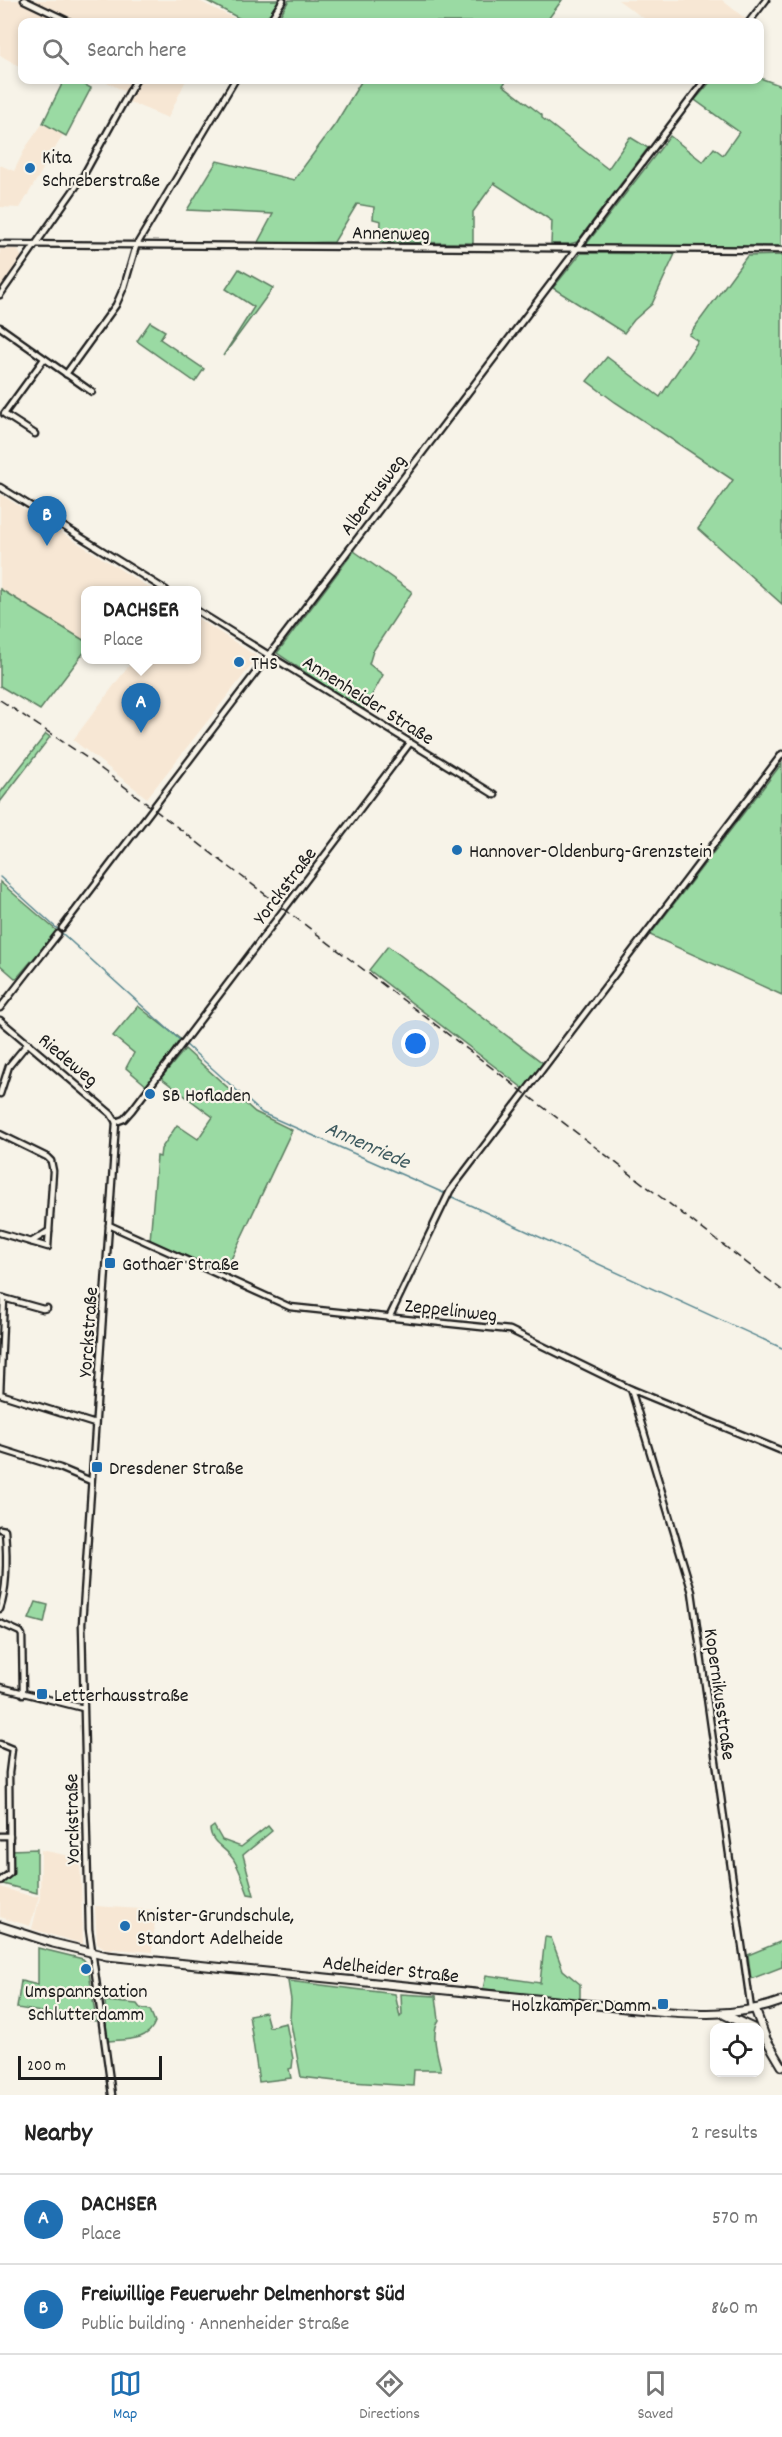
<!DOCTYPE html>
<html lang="en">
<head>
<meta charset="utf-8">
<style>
	body { margin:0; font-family:Dekko,sans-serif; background:#f2f2f2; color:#222 }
	.controls { position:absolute; right:18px; bottom:18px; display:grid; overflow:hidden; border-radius:12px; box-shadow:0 3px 9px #0003 }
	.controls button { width:54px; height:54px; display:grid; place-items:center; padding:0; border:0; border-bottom:2px solid #e0e0e0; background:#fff; color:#222; font:30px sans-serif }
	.scale { position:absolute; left:18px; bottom:15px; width:144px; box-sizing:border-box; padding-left:6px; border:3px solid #1c1c1c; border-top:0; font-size:16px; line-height:21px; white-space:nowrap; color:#1c1c1c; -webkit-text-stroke:4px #f7f3e8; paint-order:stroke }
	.you { position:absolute; left:416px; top:1044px; width:21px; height:21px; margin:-15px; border:4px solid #fff; border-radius:50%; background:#1a73e8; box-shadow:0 0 0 9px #1a73e833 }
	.badge { display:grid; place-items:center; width:39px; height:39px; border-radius:50%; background:#1f6fb2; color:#fff; font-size:20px; font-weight:700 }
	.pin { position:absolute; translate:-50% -50px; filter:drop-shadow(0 2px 3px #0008) }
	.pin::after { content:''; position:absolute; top:32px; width:21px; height:18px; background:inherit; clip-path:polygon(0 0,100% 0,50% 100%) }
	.popup { position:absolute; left:81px; top:586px; width:120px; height:78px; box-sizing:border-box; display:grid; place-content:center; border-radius:12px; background:#fff; filter:drop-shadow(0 2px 4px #0005); font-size:20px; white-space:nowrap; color:#767676 }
	.popup b { font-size:22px; color:#222 }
	.popup::after { content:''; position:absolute; left:50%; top:100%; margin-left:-12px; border:12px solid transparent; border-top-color:#fff }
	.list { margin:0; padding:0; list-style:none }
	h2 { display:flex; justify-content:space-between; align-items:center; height:78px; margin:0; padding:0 24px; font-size:26px }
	h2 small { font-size:20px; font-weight:400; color:#767676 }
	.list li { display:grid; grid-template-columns:39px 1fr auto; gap:18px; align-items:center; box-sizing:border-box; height:90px; padding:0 24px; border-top:2px solid #e0e0e0 }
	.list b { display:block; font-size:22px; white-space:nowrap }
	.list p { margin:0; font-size:20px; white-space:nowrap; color:#767676 }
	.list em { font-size:20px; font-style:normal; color:#767676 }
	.icon { flex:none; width:33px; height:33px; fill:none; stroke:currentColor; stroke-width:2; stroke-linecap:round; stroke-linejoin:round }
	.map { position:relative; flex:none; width:782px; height:2095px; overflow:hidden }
	.search { position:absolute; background:#fff; box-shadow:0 3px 9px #0003; left:18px; right:18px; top:18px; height:66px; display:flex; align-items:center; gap:15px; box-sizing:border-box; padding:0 21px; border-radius:12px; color:#767676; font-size:22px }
	.sheet { height:258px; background:#fff }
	nav { display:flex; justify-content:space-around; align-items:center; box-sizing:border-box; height:84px; border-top:2px solid #e0e0e0; background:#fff; font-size:16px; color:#767676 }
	nav a { display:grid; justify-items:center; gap:3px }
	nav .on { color:#1f6fb2 }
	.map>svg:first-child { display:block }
	.built { fill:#f7e7d4 }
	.green { fill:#9adaa3; stroke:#5b7b60; stroke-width:1.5 }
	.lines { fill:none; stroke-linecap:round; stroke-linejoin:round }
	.stream { stroke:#57868f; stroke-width:1.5 }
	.minor-casing { stroke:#1c1c1c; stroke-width:9 }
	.secondary-casing { stroke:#1c1c1c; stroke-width:11 }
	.minor { stroke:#f7f3e8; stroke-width:4.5 }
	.secondary { stroke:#f7f3e8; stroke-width:7 }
	.rail { stroke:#1c1c1c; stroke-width:1.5; stroke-dasharray:9 4.5; stroke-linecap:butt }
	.poi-dot { fill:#1f6fb2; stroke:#f7f3e8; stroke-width:2 }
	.labels { text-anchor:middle; stroke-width:4.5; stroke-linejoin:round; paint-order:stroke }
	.poi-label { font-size:20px; fill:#1c1c1c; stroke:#f7f3e8; text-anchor:start }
	.street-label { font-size:20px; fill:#1c1c1c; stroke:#f7f3e8 }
	.water-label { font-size:21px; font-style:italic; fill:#3e5a5f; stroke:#f7f3e8 }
</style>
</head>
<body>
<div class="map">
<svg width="782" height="2095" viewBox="0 0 782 2095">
	<rect width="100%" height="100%" fill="#f7f3e8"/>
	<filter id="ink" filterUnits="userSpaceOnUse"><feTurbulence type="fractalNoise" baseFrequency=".0167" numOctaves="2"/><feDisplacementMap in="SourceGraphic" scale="12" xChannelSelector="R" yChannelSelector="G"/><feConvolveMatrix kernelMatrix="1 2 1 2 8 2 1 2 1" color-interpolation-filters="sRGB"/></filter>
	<g filter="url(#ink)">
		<!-- built -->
		<g class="built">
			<polygon points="0,0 197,0 242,22 22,22 22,68 0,55"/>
			<polygon points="618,0 722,0 747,20 745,22 649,22"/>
			<polygon points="103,80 186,80 168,118 129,102 133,96"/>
			<polygon points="43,123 63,135 20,208 0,207 0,165 14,171 26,147"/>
			<polygon points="0,249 18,249 22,258 0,288"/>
			<polygon points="0,494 153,590 86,590 85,641 0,589"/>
			<polygon points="197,618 258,657 147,798 73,740 133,660 196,660"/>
			<polygon points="41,1850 80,1858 83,1944 32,1929 40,1897"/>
			<polygon points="0,1887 30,1896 39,1896 30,1926 0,1917"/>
			<polygon points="95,1906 156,1910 152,1952 104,1948 97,1943"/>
		</g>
		<!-- green -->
		<g class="green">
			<polygon points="205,0 280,0 266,22 246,22"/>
			<polygon points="289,0 562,0 546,22 276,22"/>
			<polygon points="760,78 782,86 781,246 585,246 670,136 703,162 714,148 723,155 739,132 695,100 712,80"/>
			<polygon points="64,80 76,80 91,88 66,136 43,123"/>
			<polygon points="362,80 507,80 503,85 542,115 542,118 608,169 630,137 648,148 577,242 569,244 551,244 552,221 494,183 473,212 473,243 380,242 381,221 373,219 374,207 357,204 334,242 257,244 273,214 187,210 217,161 294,180 336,123"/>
			<polygon points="581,253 675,254 652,304 634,320 624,333 553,288"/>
			<polygon points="782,255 782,604 698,529 733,480 615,402 587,381 607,357 660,397 698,341 689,335 747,256"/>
			<polygon points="239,269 273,288 223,356 254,307 226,289"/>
			<polygon points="150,322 165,331 160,339 204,369 195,382 137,341"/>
			<polygon points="354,551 412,592 373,651 369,664 383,675 363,711 277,653"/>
			<polygon points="0,589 85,641 85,651 40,710 0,686"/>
			<polygon points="46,734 50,737 0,802 0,793"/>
			<polygon points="782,763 782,995 650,935"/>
			<polygon points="0,882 57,931 16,979 0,965"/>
			<polygon points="388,946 543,1063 524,1089 369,970"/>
			<polygon points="138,1006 180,1039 148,1087 126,1068 134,1053 113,1036"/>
			<polygon points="185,1049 255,1112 292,1130 225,1272 150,1241 157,1156 160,1157 161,1149 177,1125 198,1139 213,1117 161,1078"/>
			<polygon points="36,1602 48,1605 44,1623 29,1619"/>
			<path d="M214,1826L222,1840L241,1847L268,1826L272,1831L243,1855L254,1895L248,1894C243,1882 239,1864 230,1855C222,1846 211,1842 210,1829Z"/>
			<polygon points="37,1849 37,1893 3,1884 11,1874 11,1850"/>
			<polygon points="545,1937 551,1938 563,1970 580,1984 580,2001 483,1989 486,1975 540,1983"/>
			<polygon points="782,1941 782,1967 751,1979 748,1955"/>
			<polygon points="38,1948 83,1959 88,1965 96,2021 17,2008 21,1981 38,1985"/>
			<path d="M288,1981L395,1994L400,2017L402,2015L401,1994L436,1996L439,2020C430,2033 438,2056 441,2070H414L413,2086L335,2081L301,2077L290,2019L291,2000Z"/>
			<path d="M105,2001L137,2004L140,2008L150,2010L155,2022C148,2042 126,2039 107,2041Z"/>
			<polygon points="265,2012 269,2027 286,2023 293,2059 292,2068 289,2069 291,2078 259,2082 249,2015"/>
		</g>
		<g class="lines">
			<!-- stream -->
			<g class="stream">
				<polyline points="0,877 181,1041"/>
				<polyline points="185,1044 262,1113 446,1194"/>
				<polyline points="450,1196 782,1348"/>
			</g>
			<defs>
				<g id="minor">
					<polyline points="24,0 70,22"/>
					<polyline points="269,22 283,0"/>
					<polyline points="749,22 766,0"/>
					<polyline points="0,244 782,250"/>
					<polyline points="0,295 82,178 136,80"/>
					<polyline points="0,327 92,392"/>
					<polyline points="66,374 116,305 124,287 136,246 235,80"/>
					<polyline points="35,434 4,414 44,359"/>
					<polyline points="0,487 166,590"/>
					<polyline points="196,610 495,795"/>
					<polyline points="62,928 705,80"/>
					<polyline points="0,1008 58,934"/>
					<polyline points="0,1020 111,1114 116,1122"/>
					<polyline points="0,1094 9,1066 28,1043"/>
					<polyline points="116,1122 124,1119 132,1110 410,743"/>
					<polyline points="0,1134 47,1157 51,1161 53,1171 48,1247 0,1233"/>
					<polyline points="109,1225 290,1307 510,1330 631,1389 782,1451"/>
					<polyline points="31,1242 49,1231"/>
					<polyline points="0,1297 43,1309 47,1308"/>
					<polyline points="4,1298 0,1394 95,1424"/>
					<polyline points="389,1318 450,1191 782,754"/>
					<polyline points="631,1389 692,1592 751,2009"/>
					<polyline points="0,1449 60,1468 91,1481"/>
					<path d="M0,1529L5,1530C7,1555 8,1586 0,1609"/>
					<polyline points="0,1623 20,1632 22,1635 23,1694"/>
					<polyline points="0,1687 83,1708"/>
					<polyline points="0,1744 12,1749 9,1773 10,1873 0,1881"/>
					<polyline points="0,1836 10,1836"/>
					<polyline points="112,2095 89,1929 82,1624 116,1122"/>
				</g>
				<g id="secondary">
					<path d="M0,1926L53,1943L107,1956L645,2010C692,2014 736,2018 782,2001"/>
					<polyline points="755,2009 766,2039 782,2066"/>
					<polyline points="725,2015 753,2028"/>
				</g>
			</defs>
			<!-- minor casing -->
			<use href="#minor" class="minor-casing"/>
			<!-- secondary casing -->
			<use href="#secondary" class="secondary-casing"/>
			<!-- minor -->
			<use href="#minor" class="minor"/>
			<!-- secondary -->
			<use href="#secondary" class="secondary"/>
			<!-- rail -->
			<polyline class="rail" points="0,700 87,758 782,1290"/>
		</g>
	</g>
	<!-- markers -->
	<g class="poi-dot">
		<circle cx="30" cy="168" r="6"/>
		<circle cx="239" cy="662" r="6"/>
		<circle cx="457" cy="850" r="6"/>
		<circle cx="150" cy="1094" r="6"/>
		<rect x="104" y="1257" width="12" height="12" rx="3"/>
		<rect x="91" y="1461" width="12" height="12" rx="3"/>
		<rect x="36" y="1688" width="12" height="12" rx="3"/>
		<circle cx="125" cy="1926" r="6"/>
		<circle cx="86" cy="1969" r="6"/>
		<rect x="657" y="1998" width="12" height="12" rx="3"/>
	</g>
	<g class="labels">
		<!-- poi labels -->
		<g class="poi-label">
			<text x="42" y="163">Kita<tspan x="42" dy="23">Schreberstraße</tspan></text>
			<text x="251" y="669">THS</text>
			<text x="469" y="857">Hannover-Oldenburg-Grenzstein</text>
			<text x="162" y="1101">SB Hofladen</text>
			<text x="122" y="1270">Gothaer Straße</text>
			<text x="109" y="1474">Dresdener Straße</text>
			<text x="54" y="1701">Letterhausstraße</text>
			<text x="137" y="1921">Knister-Grundschule,<tspan x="137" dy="23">Standort Adelheide</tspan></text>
			<text x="86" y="1997" text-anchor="middle">Umspannstation<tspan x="86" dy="23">Schlutterdamm</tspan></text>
			<text x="651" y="2011" text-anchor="end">Holzkamper Damm</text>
		</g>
		<!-- street labels -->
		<g class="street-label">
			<text transform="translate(391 232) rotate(1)" y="7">Annenweg</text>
			<text transform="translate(372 494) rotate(-53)" y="7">Albertusweg</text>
			<text transform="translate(369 699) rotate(32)" y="7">Annenheider Straße</text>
			<text transform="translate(284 885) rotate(-53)" y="7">Yorckstraße</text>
			<text transform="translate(69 1059) rotate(40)" y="7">Riedeweg</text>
			<text transform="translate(451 1309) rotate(6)" y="7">Zeppelinweg</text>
			<text transform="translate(87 1332) rotate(-86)" y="7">Yorckstraße</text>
			<text transform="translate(721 1694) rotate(82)" y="7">Kopernikusstraße</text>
			<text transform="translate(71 1819) rotate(-91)" y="7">Yorckstraße</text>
			<text transform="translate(391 1968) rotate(6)" y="7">Adelheider Straße</text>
		</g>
		<!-- water labels -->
		<g class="water-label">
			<text transform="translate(368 1144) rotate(24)" y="7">Annenriede</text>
		</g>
	</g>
</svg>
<div class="controls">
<button><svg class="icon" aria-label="locate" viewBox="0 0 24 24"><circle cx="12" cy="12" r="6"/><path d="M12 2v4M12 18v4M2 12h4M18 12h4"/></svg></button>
</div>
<div class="scale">200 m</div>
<div class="you"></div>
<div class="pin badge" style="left:141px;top:733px">A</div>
<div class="popup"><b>DACHSER</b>Place</div>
<div class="pin badge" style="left:47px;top:546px">B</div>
<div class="search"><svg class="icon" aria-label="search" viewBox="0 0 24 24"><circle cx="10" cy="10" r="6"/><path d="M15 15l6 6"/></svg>Search here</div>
</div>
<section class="sheet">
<h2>Nearby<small>2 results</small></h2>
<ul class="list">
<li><span class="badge">A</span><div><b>DACHSER</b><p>Place</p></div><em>570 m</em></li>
<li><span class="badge">B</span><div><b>Freiwillige Feuerwehr Delmenhorst Süd</b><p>Public building · Annenheider Straße</p></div><em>860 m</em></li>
</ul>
</section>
<nav>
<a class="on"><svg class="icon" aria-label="map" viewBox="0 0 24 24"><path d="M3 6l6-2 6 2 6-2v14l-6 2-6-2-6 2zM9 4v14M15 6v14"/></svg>Map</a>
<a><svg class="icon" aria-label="directions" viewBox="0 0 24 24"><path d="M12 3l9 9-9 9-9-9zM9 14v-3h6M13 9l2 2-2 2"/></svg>Directions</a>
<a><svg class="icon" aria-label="saved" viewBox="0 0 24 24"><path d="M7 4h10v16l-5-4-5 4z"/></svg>Saved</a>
</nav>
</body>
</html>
